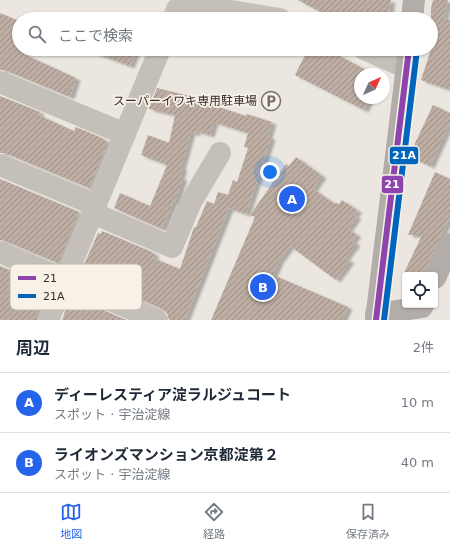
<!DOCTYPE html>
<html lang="ja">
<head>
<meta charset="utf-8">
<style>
	body { margin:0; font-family:"DejaVu Sans","Noto Sans JP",sans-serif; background:#f2f2f3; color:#1f2937 }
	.controls { position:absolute; right:12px; bottom:12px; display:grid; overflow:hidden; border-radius:4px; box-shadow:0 1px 3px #0004 }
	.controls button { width:36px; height:36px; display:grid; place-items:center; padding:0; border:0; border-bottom:1px solid #e0e1e3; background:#fff; color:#1f2937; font:20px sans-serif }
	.compass { position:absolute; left:354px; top:68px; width:36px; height:36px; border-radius:50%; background:#fff; box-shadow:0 1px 3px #0004; rotate:45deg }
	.you { position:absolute; left:270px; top:172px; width:14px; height:14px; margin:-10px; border:3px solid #fff; border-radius:50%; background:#1a73e8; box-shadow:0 0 0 6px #1a73e833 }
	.badge { display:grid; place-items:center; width:26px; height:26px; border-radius:50%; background:#2563eb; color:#fff; font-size:13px; font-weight:700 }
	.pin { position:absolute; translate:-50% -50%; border:2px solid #fff; box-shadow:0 1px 4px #0006 }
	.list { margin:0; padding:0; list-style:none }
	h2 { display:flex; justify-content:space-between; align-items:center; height:52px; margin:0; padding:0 16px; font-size:17px }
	h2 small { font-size:13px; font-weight:400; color:#747a83 }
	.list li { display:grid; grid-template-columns:26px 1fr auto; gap:12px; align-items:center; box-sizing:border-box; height:60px; padding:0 16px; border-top:1px solid #e0e1e3 }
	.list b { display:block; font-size:15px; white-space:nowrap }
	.list p { margin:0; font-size:13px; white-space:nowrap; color:#747a83 }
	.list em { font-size:13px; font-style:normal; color:#747a83 }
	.icon { flex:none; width:22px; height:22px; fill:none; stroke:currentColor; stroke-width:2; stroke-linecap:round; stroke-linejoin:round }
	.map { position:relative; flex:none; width:450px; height:320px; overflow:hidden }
	.search { position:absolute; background:#fff; box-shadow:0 1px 3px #0004; left:12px; right:12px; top:12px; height:44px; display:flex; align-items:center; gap:10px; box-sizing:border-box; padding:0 14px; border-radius:22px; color:#747a83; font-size:15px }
	.sheet { height:172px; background:#fff }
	nav { display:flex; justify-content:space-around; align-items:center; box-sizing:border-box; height:56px; border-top:1px solid #e0e1e3; background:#fff; font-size:11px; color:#747a83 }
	nav a { display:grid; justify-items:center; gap:2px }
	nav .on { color:#2563eb }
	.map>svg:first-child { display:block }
	.building { fill:url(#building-hatch); filter:url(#shadow) }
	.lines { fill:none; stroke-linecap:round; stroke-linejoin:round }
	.minor { stroke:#c4bfb9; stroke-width:22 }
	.major { stroke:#b2ada9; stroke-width:22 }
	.bus-1-casing { stroke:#f7f1e7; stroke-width:9 }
	.bus-2-casing { stroke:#f7f1e7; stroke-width:9 }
	.bus-1 { stroke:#8e44ad; stroke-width:6 }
	.bus-2 { stroke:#0065bd; stroke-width:6 }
	.labels { text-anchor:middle; stroke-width:3.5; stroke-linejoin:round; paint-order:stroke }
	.poi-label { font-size:12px; fill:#342d28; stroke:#f7f1e7; text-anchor:end }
	.key { fill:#f7f1e7; stroke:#bcb6ae; stroke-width:1 }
	.key-label { font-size:11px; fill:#342d28 }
	.line-badge { stroke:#f7f1e7; stroke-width:1.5 }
	.badge-label { font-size:11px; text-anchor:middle; font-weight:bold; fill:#fff }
</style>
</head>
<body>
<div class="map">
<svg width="450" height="320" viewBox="0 0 450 320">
	<defs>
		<pattern id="building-hatch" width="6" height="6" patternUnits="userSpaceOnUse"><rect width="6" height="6" fill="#bdada3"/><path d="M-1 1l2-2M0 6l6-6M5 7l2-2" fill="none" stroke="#9a8d85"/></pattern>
		<filter id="shadow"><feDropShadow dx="4.5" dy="2.5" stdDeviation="1" flood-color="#0004"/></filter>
	</defs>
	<rect width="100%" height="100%" fill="#ebe7e0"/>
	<!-- building -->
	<g class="building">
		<polygon points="298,0 391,0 388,19 334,19"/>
		<polygon points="433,0 448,0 444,18 450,20 450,90 421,80 431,49 431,8"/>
		<polygon points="0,13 19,21 19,52 76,78 70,97 5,70 0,70"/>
		<polygon points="89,49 137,49 130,66 89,51"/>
		<polygon points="308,49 326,49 374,74 360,74 360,98 370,98 364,110 295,75"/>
		<polygon points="157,88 189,96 189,97 246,116 247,114 272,122 268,136 271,138 246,214 229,208 185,320 169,320 167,313 162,309 85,275 87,269 83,267 98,233 101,234 102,231 152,252 152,253 155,254 153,258 180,269 194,227 196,227 207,201 214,204 218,192 228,195 233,180 237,182 248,148 244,147 248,133 214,122 210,135 196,131 195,134 191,132 181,168 183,168 180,177 183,178 175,202 173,202 162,229 114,208 120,193 150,206 167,165 141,155 148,135 169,143 175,115 149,109"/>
		<polygon points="0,96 40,112 39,115 67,128 74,131 76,127 104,139 104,140 108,142 89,188 5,153 0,153"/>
		<polygon points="433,105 450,113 450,122 430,166 409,156"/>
		<polygon points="296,157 322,176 313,189 335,204 336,203 339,204 342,200 358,211 354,215 357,217 348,229 357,235 352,241 356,244 345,258 350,261 336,280 290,246 279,261 273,275 348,307 342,320 211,320 255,217 250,215 286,164 289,166"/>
		<polygon points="435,172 450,179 450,217 439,239 423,275 403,275 422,235 408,235"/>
		<polygon points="0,179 79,212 58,263 5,241 0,240"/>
		<polygon points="0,266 48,287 36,315 36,320 0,320"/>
		<polygon points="71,296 126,320 62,320"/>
	</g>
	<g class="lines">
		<!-- minor -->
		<g class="minor">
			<polyline points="173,19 177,9 187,4 280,19"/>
			<polyline points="364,49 407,68"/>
			<polyline points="0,82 125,134"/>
			<polyline points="0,165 96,205"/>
			<polyline points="93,213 172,247 191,202 220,153"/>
			<polyline points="0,252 157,320"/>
			<polyline points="48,320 160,49"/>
		</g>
		<!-- major -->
		<g class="major">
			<polyline points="412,19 414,0"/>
			<polyline points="435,278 450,244"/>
			<polyline points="376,314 422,307 423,305"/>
			<polyline points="376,320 409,49"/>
		</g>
		<defs>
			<polyline id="bus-1" points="376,320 409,49"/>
			<polyline id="bus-2" points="384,320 417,50"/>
		</defs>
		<!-- bus-1 casing -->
		<use href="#bus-1" class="bus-1-casing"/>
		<!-- bus-2 casing -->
		<use href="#bus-2" class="bus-2-casing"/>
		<!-- bus-1 -->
		<use href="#bus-1" class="bus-1"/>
		<!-- bus-2 -->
		<use href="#bus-2" class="bus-2"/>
	</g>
	<!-- icons -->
	<defs>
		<symbol id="parking-ring" viewBox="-11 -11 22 22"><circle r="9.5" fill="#f7f1e7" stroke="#746e68" stroke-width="1.5"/><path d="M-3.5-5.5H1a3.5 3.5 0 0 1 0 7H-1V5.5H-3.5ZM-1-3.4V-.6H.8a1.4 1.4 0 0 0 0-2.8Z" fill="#746e68"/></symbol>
	</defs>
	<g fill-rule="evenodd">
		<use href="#parking-ring" x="260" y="90" width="22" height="22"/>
	</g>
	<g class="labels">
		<!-- poi labels -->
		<g class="poi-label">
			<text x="257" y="105">スーパーイワキ専用駐車場</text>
		</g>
	</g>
	<!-- legend -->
	<rect x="10" y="264" width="132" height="46" rx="6" class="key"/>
	<rect x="18" y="276" width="18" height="4" fill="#8e44ad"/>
	<rect x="18" y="294" width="18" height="4" fill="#0065bd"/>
	<g class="key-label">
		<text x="43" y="282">21</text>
		<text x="43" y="300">21A</text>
	</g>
	<g class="line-badge">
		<rect x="389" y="146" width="30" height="19" rx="4" fill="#0065bd"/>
		<rect x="381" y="175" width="23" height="19" rx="4" fill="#8e44ad"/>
	</g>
	<g class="badge-label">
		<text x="404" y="159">21A</text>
		<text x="392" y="188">21</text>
	</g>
</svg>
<div class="controls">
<button><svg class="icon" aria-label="locate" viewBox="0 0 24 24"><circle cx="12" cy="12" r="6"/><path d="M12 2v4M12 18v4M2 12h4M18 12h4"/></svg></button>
</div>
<svg class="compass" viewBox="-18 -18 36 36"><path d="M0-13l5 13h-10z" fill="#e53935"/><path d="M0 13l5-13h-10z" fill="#747a83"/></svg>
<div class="you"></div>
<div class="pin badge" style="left:292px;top:199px">A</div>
<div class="pin badge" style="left:263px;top:287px">B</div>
<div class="search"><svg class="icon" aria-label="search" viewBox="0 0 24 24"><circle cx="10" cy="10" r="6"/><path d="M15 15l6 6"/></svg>ここで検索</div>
</div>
<section class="sheet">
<h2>周辺<small>2件</small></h2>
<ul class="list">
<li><span class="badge">A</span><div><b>ディーレスティア淀ラルジュコート</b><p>スポット · 宇治淀線</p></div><em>10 m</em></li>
<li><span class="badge">B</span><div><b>ライオンズマンション京都淀第２</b><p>スポット · 宇治淀線</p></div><em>40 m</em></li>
</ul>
</section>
<nav>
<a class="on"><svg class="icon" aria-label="map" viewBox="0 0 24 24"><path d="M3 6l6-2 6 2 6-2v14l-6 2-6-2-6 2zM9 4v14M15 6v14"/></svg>地図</a>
<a><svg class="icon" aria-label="directions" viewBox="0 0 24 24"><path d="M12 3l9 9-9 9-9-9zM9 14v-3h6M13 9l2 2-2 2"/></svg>経路</a>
<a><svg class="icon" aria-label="saved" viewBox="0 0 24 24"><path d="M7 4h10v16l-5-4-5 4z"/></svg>保存済み</a>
</nav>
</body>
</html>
